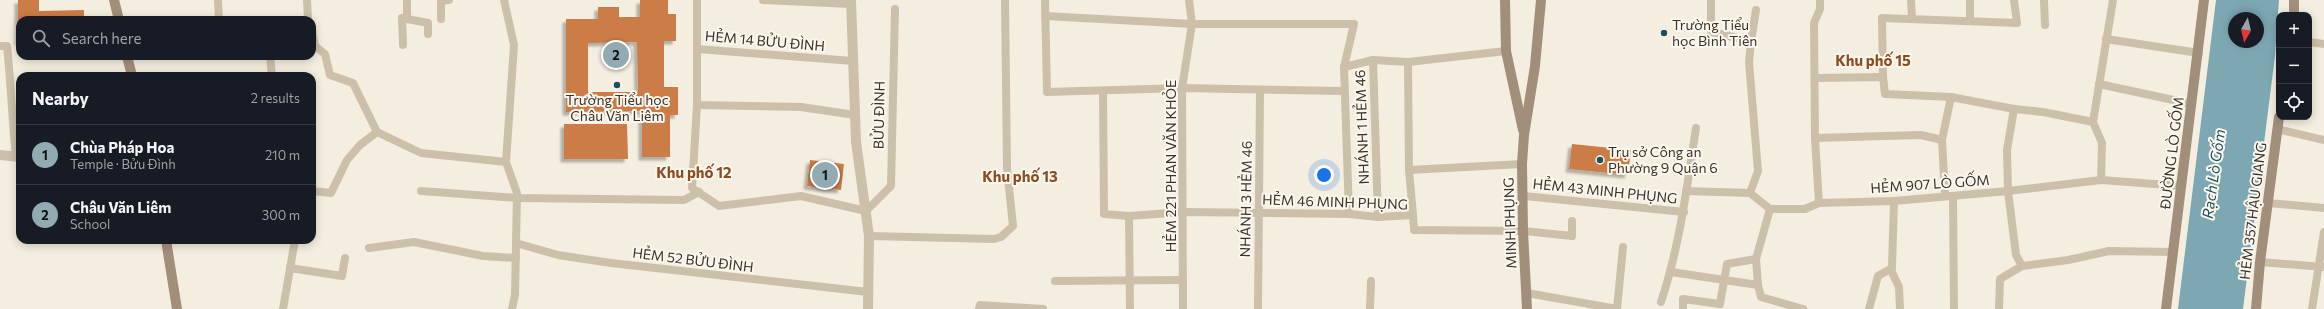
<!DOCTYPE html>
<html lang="en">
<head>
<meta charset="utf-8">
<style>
	body { margin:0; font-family:Commissioner,sans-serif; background:#242831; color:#f1f3f6 }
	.controls { position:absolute; right:12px; top:12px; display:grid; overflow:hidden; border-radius:8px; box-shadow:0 2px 10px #0003 }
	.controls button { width:36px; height:36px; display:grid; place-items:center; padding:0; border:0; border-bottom:1px solid #363941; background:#171b24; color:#f1f3f6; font:20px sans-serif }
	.compass { position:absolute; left:2228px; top:12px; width:36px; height:36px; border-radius:50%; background:#171b24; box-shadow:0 2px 10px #0003; rotate:188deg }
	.you { position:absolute; left:1324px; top:175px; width:14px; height:14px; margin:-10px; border:3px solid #fff; border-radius:50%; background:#1a73e8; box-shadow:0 0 0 6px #1a73e833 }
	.badge { display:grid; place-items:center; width:26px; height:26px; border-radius:50%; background:#92aab2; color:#111; font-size:13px; font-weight:700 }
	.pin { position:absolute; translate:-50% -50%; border:2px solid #fff; box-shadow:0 1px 4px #0006 }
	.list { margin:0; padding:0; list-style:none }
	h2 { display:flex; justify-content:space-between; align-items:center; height:52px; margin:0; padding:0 16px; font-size:17px }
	h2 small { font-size:13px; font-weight:400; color:#9ea1a6 }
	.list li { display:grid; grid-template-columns:26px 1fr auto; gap:12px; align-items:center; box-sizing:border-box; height:60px; padding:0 16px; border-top:1px solid #363941 }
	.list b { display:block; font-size:15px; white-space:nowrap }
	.list p { margin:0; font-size:13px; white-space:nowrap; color:#9ea1a6 }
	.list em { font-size:13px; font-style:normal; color:#9ea1a6 }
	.icon { flex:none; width:22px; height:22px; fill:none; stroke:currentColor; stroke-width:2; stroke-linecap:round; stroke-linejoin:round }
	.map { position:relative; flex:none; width:2324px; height:309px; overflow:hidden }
	.search { position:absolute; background:#171b24; box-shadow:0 2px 10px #0003; left:16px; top:16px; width:300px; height:44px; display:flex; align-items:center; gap:10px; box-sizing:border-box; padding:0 14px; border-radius:12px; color:#9ea1a6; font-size:15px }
	.panel { position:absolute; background:#171b24; box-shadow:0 2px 10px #0003; left:16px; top:72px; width:300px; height:172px; border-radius:12px }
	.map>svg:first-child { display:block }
	.water { fill:#7da8b3; fill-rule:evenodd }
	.building { fill:#cb7b47; fill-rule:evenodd; filter:url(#shadow) }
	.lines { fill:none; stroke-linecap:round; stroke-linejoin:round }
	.lane { stroke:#cdc0aa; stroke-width:8 }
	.street { stroke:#cdc0aa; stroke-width:10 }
	.secondary { stroke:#a18f7b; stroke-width:10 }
	.poi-dot { fill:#1d505e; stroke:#fbf7ed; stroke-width:1.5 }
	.labels { text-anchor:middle; stroke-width:4; stroke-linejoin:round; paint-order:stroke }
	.poi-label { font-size:14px; fill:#3b322a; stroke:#fbf7ed; text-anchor:start }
	.street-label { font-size:14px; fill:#3b322a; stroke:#fbf7ed }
	.neighbourhood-label { font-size:15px; font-weight:bold; fill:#8d4b1f; stroke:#fbf7ed }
	.water-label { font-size:15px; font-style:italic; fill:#1d505e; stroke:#fbf7ed }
</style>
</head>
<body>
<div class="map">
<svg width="2324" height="309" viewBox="0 0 2324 309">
	<defs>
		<filter id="shadow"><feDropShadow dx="-3.5" dy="3.5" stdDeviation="1" flood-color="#0004"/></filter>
	</defs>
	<rect width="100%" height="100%" fill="#f4eee0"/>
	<!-- water -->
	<path class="water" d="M2216,0H2279L2275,56L2243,309H2178ZM2234,18H2258V42H2234Z"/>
	<!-- building -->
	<g class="building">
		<polygon points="18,0 39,0 39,11 84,10 84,20 20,20 20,42 18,42"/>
		<path d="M640,0H668V14H676V41H664V87H678V115H670V157H642V111L566,112V19H598V7H619V17H640ZM637,42L638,92H588V43Z"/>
		<polygon points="564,124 627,124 628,159 564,159"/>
		<polygon points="1572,144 1631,150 1628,175 1569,169"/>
		<polygon points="810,160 844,164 841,190 807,186"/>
	</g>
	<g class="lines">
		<!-- lane -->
		<g class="lane">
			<polyline points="218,0 219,20"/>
			<polyline points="307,0 308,20"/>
			<polyline points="407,0 407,18"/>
			<polyline points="504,0 514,45 506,162 517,193 515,295 512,309"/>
			<polyline points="697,0 697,49 853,61"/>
			<polyline points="763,0 851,4"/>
			<polyline points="1045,0 1047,92 1182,88 1343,91"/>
			<polyline points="1711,0 1711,32 1751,41 1749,62 1758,171 1750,193"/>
			<polyline points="1911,0 1912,18"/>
			<polyline points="1970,0 1970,20"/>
			<polyline points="2044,0 2045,25"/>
			<polyline points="1045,16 1192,24 1354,24 1344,67 1373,60 1408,62 1506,51"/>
			<polyline points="441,19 441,1 449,0"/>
			<polyline points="312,30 315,46 325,54 330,75 353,83 377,132"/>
			<polyline points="2106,39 2199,53"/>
			<polyline points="1751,41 1756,10"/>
			<polyline points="2309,42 2324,44"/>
			<polyline points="403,45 402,18 428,23 428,34"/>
			<path d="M0,46H7C11,83 12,119 16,156"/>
			<polyline points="697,49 697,105 801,107 855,115"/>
			<polyline points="270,56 272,76"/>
			<polyline points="1373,60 1378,217"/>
			<polyline points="1408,62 1409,170 1413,215"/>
			<polyline points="1344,67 1349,214"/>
			<polyline points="1883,77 1882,18 2017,23 2014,0"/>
			<polyline points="1816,78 1883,77 1885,94 1951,97 2014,109 2043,112 2093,122"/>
			<polyline points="2099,84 2192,104"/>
			<polyline points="1103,91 1104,214 1129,216 1184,212 1349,214 1378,217 1413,215 1414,230 1523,231 1572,236 1572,221"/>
			<polyline points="697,105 692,188 719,206 801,196 866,211 891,186 895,9"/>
			<polyline points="2277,129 2324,140"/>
			<polyline points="377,132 421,153 506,162"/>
			<polyline points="1815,138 1921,135 1942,140 1945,196"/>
			<polyline points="1942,140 1951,97"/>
			<polyline points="1409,170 1522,164"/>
			<polyline points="2101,180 2102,143 2093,122 2113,0"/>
			<polyline points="312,191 331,193 347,160 360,145 377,132"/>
			<polyline points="421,191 517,198 684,200 699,192"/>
			<polyline points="1686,191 1750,193 1770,209 1805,209 1819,203 1894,201 2008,191 2101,180 2182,186"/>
			<polyline points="1524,196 1684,212"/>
			<polyline points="1953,196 1954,309"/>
			<polyline points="1819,203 1815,138 1814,23 1820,9 1820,0"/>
			<polyline points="2268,203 2324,208"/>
			<polyline points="1129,216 1130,309"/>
			<polyline points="869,236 994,239 1001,237 1013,226 1007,168 1005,0"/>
			<polyline points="516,243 558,255 611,263 868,292"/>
			<polyline points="369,248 414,242 483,256 516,258"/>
			<polyline points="2260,262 2324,267"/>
			<polyline points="2022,266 2068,260 2109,251 2174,252"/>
			<polyline points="290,268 342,276 345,258"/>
			<polyline points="1891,270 1899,287 1900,309"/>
			<polyline points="1671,272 1758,285 1761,297 1803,309"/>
			<polyline points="1055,281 1183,280"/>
			<polyline points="1758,285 1756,259 1770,209"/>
			<polyline points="1527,293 1617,309"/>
			<path d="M1661,302C1680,245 1687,186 1696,128"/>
			<polyline points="283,309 295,240"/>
			<polyline points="979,309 980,305 1043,309"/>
			<polyline points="1183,309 1182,88 1192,24 1189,0"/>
			<polyline points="1258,309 1260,90"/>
			<polyline points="1370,309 1371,281"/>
			<polyline points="1617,309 1623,247"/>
			<polyline points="1683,309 1683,299 1720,304 1727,264 1756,259"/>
			<polyline points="1869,309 1878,276 1892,268 1894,201"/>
			<polyline points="1999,309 2000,279 2022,266 2016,255 2008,191 2007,150 2014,109"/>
			<polyline points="2312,309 2324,232"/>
		</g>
		<!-- street -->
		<g class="street">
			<polyline points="851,0 856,142 869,236 868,309"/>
			<polyline points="0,155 20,157"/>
		</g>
		<!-- secondary -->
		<g class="secondary">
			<polyline points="114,0 119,20"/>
			<polyline points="1505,0 1506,51 1523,130"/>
			<polyline points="2294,15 2294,0"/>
			<polyline points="127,56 132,76"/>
			<polyline points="166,240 177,309"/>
			<polyline points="1527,309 1523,231 1522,164 1524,135 1535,66 1541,0"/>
			<polyline points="2166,309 2204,0"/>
			<polyline points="2256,309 2260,262 2279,117"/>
		</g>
	</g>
	<!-- markers -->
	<g class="poi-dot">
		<circle cx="1664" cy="33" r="4"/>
		<circle cx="617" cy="85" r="4"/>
		<circle cx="1600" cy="160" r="4"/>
	</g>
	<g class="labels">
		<!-- poi labels -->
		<g class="poi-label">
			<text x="1672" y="30">Trường Tiểu<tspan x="1672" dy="16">học Bình Tiên</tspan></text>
			<text x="617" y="105" text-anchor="middle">Trường Tiểu học<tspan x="617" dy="16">Châu Văn Liêm</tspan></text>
			<text x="1608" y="157">Trụ sở Công an<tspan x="1608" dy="16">Phường 9 Quận 6</tspan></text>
		</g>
		<!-- street labels -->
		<g class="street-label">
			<text transform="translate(765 41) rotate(5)" y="5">HẺM 14 BỬU ĐÌNH</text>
			<text transform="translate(879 115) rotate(-89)" y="5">BỬU ĐÌNH</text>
			<text transform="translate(1362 127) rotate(-92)" y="5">NHÁNH 1 HẺM 46</text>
			<text transform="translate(2172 153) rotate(-83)" y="5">ĐƯỜNG LÒ GỐM</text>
			<text transform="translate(1171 166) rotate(-90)" y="5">HẺM 221 PHAN VĂN KHỎE</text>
			<text transform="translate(1930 184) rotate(-4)" y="5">HẺM 907 LÒ GỐM</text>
			<text transform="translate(1605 191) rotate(6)" y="5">HẺM 43 MINH PHỤNG</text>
			<text transform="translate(1246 199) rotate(-89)" y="5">NHÁNH 3 HẺM 46</text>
			<text transform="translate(1335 202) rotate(2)" y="5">HẺM 46 MINH PHỤNG</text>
			<text transform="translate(2253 211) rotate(-83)" y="5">HẺM 357 HẬU GIANG</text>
			<text transform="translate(1510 223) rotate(-92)" y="5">MINH PHỤNG</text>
			<text transform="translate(693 260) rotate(7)" y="5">HẺM 52 BỬU ĐÌNH</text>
		</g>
		<!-- neighbourhood labels -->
		<g class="neighbourhood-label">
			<text x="1873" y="66">Khu phố 15</text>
			<text x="694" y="178">Khu phố 12</text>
			<text x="1020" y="182">Khu phố 13</text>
		</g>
		<!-- water labels -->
		<g class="water-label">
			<text transform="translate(2214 174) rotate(-82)" y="5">Rạch Lò Gốm</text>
		</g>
	</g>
</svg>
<div class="controls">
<button>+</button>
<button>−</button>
<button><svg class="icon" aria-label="locate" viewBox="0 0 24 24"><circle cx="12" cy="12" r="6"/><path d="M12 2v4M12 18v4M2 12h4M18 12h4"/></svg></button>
</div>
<svg class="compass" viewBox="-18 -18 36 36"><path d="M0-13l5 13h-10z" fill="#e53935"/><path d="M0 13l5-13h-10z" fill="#9ea1a6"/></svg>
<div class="you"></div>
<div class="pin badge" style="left:825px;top:175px">1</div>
<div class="pin badge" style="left:616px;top:55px">2</div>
<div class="search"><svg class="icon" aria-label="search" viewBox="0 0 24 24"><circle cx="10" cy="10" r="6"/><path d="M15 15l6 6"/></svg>Search here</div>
<section class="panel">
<h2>Nearby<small>2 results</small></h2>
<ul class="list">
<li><span class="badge">1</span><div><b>Chùa Pháp Hoa</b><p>Temple · Bửu Đình</p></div><em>210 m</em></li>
<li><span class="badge">2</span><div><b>Châu Văn Liêm</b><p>School</p></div><em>300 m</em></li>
</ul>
</section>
</div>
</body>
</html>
